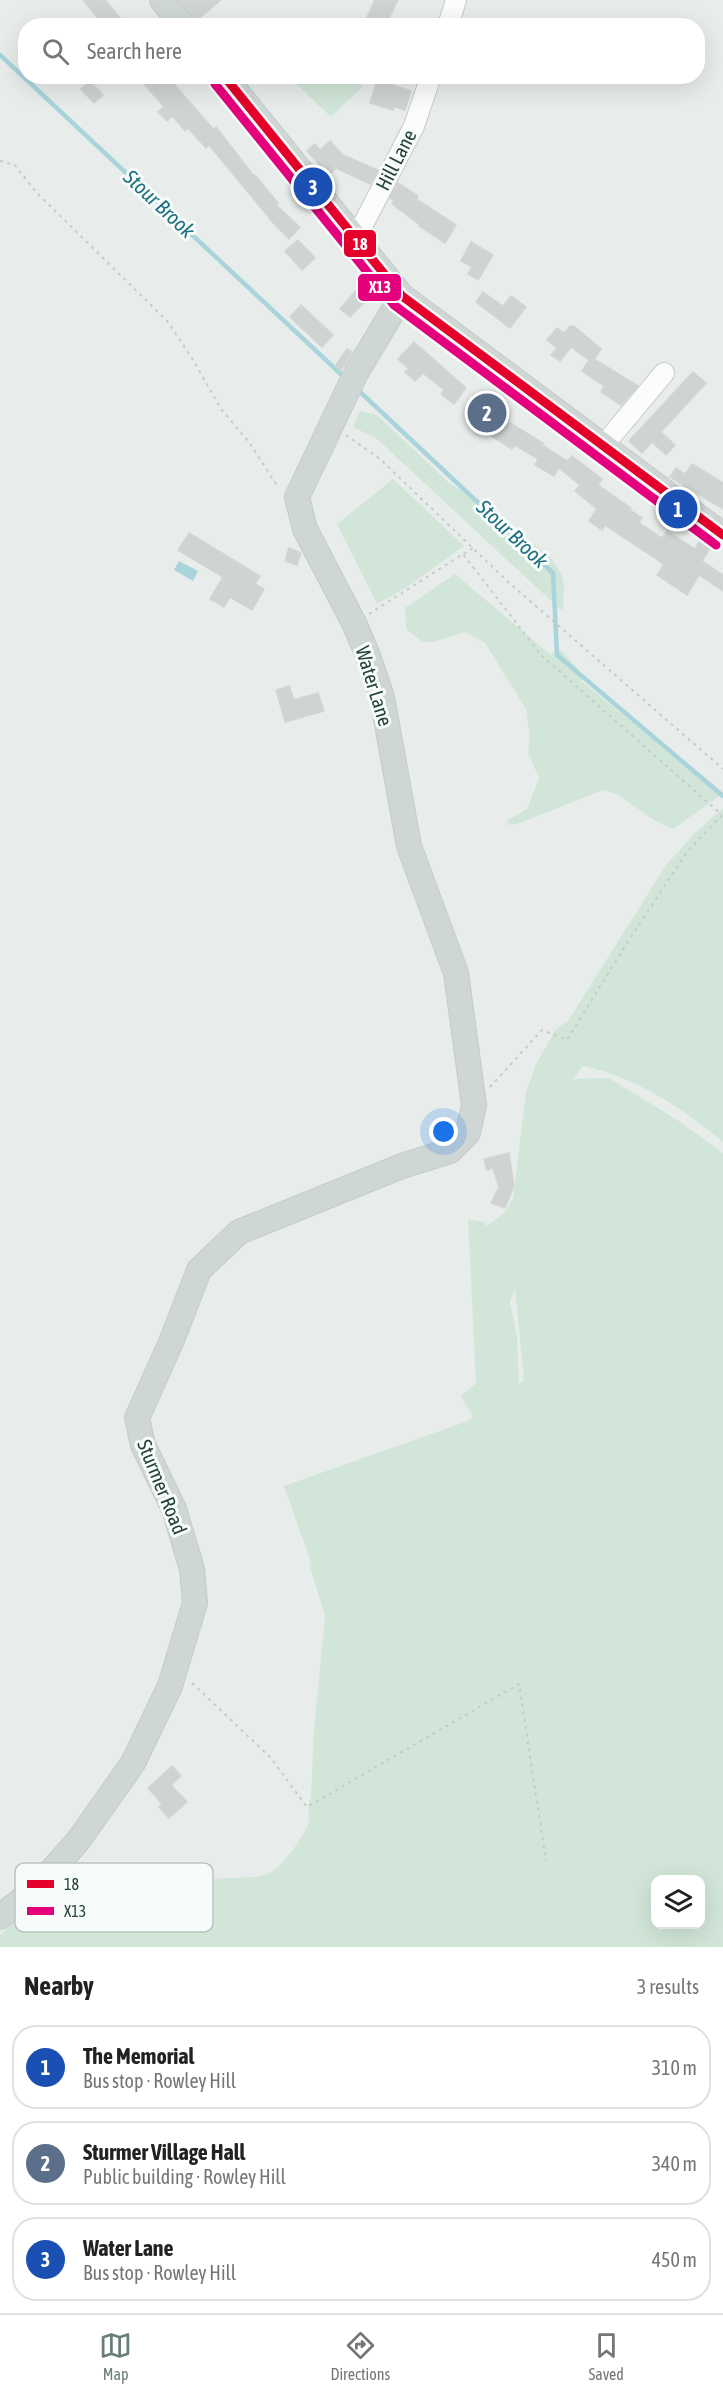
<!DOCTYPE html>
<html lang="en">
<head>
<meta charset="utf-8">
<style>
	body { margin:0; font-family:"Asap Condensed",sans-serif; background:#f6f6f6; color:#222 }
	.controls { position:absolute; right:18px; bottom:18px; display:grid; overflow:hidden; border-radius:12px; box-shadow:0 6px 24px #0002 }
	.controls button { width:54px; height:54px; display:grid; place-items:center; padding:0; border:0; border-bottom:2px solid #e0e0e0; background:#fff; color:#222; font:30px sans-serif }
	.you { position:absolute; left:444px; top:1132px; width:21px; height:21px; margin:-15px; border:4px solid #fff; border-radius:50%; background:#1a73e8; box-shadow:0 0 0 9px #1a73e833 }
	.badge { display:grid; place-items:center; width:39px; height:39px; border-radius:50%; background:#697e78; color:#fff; font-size:20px; font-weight:700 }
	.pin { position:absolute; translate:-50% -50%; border:3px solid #fff; box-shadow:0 2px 6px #0006 }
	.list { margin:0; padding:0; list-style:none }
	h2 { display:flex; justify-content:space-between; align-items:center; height:78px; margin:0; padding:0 24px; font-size:26px }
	h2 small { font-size:20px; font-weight:400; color:#767676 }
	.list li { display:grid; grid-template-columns:39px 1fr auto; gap:18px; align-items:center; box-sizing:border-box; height:84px; margin:0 12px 12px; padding:0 12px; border:2px solid #e0e0e0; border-radius:24px }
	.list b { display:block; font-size:22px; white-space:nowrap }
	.list p { margin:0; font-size:20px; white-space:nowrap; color:#767676 }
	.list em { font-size:20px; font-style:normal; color:#767676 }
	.icon { flex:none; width:33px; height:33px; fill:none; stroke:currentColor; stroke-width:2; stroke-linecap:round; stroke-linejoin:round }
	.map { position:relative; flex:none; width:723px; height:1947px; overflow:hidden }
	.search { position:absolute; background:#fff; box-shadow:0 6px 24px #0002; left:18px; right:18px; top:18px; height:66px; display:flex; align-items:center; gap:15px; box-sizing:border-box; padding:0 21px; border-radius:24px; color:#767676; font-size:22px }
	.sheet { height:366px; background:#fff }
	nav { display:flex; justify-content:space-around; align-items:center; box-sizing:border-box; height:84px; border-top:2px solid #e0e0e0; background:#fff; font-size:16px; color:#767676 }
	nav a { display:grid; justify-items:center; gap:3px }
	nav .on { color:#697e78 }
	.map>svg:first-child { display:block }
	.green { fill:#d1e6d8; fill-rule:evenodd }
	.water { fill:#a9d4db }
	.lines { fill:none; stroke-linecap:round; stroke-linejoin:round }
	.stream { stroke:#a9d4db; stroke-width:4.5 }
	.building { fill:#cfd4d2; stroke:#d1d6d4; stroke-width:1.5 }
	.minor-casing { stroke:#c5cac8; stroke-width:22 }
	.major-casing { stroke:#c3ccc9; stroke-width:26 }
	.path { stroke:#c3ccca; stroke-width:2; stroke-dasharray:3 4.5; stroke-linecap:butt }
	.minor { stroke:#fcfcfc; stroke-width:20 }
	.major { stroke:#cfd7d5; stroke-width:24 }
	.bus-1-casing { stroke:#f7fbf9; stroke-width:14 }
	.bus-2-casing { stroke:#f7fbf9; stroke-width:14 }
	.bus-1 { stroke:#e4002b; stroke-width:9 }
	.bus-2 { stroke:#e5007d; stroke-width:9 }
	.labels { text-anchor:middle; stroke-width:6; stroke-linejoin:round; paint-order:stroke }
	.street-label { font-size:20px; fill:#24423a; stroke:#f7fbf9 }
	.water-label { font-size:21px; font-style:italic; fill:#1c6f80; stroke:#f7fbf9 }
	.key { fill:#f7fbf9; stroke:#b8c4c0; stroke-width:1.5 }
	.key-label { font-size:16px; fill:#24423a }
	.line-badge { stroke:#f7fbf9; stroke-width:2 }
	.badge-label { font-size:16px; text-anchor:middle; font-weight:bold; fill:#fff }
</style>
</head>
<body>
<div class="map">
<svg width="723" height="1947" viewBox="0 0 723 1947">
	<rect width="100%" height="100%" fill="#e8edeb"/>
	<!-- green -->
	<g class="green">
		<polygon points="289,77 354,77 363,86 331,117"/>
		<polygon points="360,411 377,415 448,482 485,504 552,559 561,573 564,584 563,612 377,439 353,427"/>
		<polygon points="393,479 464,546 407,587 377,604 337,524"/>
		<polygon points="455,574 551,655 560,649 584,676 581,681 722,794 673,829 654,820 618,795 603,790 517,824 508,825 508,820 527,809 539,778 528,753 530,736 526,709 485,643 465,632 433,642 423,642 406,629 405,608"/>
		<path d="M723,808V1142C682,1108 636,1077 583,1066L573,1079L609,1078L679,1121L723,1153V1947H0V1935L53,1888L77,1891L158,1887L165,1881L256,1877C260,1876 266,1875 270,1873C281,1868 307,1833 309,1821C310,1811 306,1809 311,1798L314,1730L325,1616L309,1564L312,1565L284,1486L468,1421L473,1417L461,1396L476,1383L468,1219L484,1222L486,1226L504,1213L513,1198L526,1092L536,1064L556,1029L568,1021L666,865L694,834ZM515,1288L524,1380L519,1384L517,1336L510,1302ZM656,1880H700V1924H656Z"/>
	</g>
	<!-- water -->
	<polygon class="water" points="179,561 198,571 193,581 174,570"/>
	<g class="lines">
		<!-- stream -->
		<g class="stream">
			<polyline points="0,55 344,377"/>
			<polyline points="357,389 553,573 557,655 723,796"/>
		</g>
	</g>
	<!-- building -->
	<g class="building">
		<polygon points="83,0 105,0 127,26 105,26"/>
		<polygon points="180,0 221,0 196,21"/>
		<polygon points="375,0 398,0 385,26 363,26"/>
		<polygon points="137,76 167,76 214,130 216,127 254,176 255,175 278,203 276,205 300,227 289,239 275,225 209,145 206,148 188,128 185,131 172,116 167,121 158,112 164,107"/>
		<polygon points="377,80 411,91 405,110 394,107 393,110 370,103"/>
		<polygon points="90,81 103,95 94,103 81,89"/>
		<polygon points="330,141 343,155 378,170 370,184 336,168 329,175 307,151 315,144 320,150"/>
		<polygon points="398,183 418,196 416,199 456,225 445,243 419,226 420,225 392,204 394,200 390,198"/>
		<polygon points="298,240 315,258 302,270 285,251"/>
		<polygon points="471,242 493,255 478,280 468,274 472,267 461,261"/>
		<polygon points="359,287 370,296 350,317 340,309"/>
		<polygon points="483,292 503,306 511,296 526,307 510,328 476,302"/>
		<polygon points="301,305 333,335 322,347 290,317"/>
		<polygon points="570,326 574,326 601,349 594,359 638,386 621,405 601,392 604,386 582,371 589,360 571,347 560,361 551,355 557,348 547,340 557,328 564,333"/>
		<polygon points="414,342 466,388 454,404 441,394 444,390 423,373 415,381 405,372 409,369 398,359"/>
		<polygon points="347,349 352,352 341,370 335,366"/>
		<polygon points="693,372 706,383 661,432 675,445 666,455 652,442 642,453 629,441"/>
		<polygon points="497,398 506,405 497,415 543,443 542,445 567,461 572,456 602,479 598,485 631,508 630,510 642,518 639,523 662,538 667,531 695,549 701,538 712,545 702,561 723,575 723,591 699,575 687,595 657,575 664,565 655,558 605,525 602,530 589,521 597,509 575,491 580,485 559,468 554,476 535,465 538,459 515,445 512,449 469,422 486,400 491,405"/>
		<polygon points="692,464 723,483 723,509 670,477 676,468 685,474"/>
		<polygon points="189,533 260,576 255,584 264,589 252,610 230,597 224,607 210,599 223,577 178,550"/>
		<polygon points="289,548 301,553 297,565 285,561"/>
		<polygon points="289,686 294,700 318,693 324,711 285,722 276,690"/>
		<polygon points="509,1153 514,1186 505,1208 491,1203 499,1187 493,1168 487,1170 484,1159"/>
		<polygon points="172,1766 181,1776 171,1785 187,1802 169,1818 159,1807 162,1804 148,1788"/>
	</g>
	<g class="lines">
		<defs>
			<g id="minor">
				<polyline points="448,26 456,0"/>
				<polyline points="355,240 414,126 431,76"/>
				<polyline points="603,446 664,373"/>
			</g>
			<g id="major">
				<polyline points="162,0 183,26"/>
				<polyline points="224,76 402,296 723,535"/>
				<polyline points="0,1917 35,1889 78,1841 133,1763 170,1686 195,1603 192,1569 174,1509 143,1445 137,1418 172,1340 199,1270 239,1232 402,1166 450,1151 468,1133 474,1105 456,973 409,846 382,697 367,653 354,623 305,529 297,497 356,373 402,296"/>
			</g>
		</defs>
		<!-- minor casing -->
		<use href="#minor" class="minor-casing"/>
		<!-- major casing -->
		<use href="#major" class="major-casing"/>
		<!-- path -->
		<g class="path">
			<polyline points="0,161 15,165 35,191 168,322 195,363 221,409 249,442 276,484 280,487"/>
			<polyline points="346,435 380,459 506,580 723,769"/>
			<polyline points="464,554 474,547"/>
			<polyline points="369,614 463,554 541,655 722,815"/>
			<polyline points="490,1087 542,1030 567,1040 627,943 687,852 723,814"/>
			<polyline points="192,1683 270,1757 307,1807 519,1684 546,1861"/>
		</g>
		<!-- minor -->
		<use href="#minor" class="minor"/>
		<!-- major -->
		<use href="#major" class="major"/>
		<defs>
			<polyline id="bus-1" points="224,76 402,296 723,535"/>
			<polyline id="bus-2" points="215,84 394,305 716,545"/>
		</defs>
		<!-- bus-1 casing -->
		<use href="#bus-1" class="bus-1-casing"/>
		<!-- bus-2 casing -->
		<use href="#bus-2" class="bus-2-casing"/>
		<!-- bus-1 -->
		<use href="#bus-1" class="bus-1"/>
		<!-- bus-2 -->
		<use href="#bus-2" class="bus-2"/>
	</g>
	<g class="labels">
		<!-- street labels -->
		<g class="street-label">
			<text transform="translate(396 160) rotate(-63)" y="7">Hill Lane</text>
			<text transform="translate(374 686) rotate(73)" y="7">Water Lane</text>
			<text transform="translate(162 1487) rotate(68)" y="7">Sturmer Road</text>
		</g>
		<!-- water labels -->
		<g class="water-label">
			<text transform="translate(159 204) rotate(43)" y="7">Stour Brook</text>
			<text transform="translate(512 534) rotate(43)" y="7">Stour Brook</text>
		</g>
	</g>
	<!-- legend -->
	<rect x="15" y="1863" width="198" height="69" rx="9" class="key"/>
	<rect x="27" y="1880" width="27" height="8" fill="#e4002b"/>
	<rect x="27" y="1907" width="27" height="8" fill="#e5007d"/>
	<g class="key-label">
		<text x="64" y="1890">18</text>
		<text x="64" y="1917">X13</text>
	</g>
	<g class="line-badge">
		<rect x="343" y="229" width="34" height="29" rx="6" fill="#e4002b"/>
		<rect x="357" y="273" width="45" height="29" rx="6" fill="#e5007d"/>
	</g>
	<g class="badge-label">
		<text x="360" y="250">18</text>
		<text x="380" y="293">X13</text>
	</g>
</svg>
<div class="controls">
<button><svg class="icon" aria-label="layers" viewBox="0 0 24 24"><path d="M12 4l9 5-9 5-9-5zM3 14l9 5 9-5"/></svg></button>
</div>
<div class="you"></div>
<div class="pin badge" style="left:678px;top:509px;background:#1a4fb4">1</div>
<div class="pin badge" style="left:487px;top:413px;background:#5c6f8a">2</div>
<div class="pin badge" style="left:313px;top:187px;background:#1a4fb4">3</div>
<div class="search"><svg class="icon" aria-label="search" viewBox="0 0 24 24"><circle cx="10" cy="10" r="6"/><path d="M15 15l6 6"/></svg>Search here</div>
</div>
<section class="sheet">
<h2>Nearby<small>3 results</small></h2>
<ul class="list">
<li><span class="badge" style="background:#1a4fb4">1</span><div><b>The Memorial</b><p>Bus stop · Rowley Hill</p></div><em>310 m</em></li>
<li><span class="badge" style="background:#5c6f8a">2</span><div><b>Sturmer Village Hall</b><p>Public building · Rowley Hill</p></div><em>340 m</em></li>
<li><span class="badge" style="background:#1a4fb4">3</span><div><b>Water Lane</b><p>Bus stop · Rowley Hill</p></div><em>450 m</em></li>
</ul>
</section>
<nav>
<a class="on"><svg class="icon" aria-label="map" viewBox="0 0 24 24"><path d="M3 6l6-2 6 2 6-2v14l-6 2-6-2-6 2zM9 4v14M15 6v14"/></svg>Map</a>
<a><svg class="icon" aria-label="directions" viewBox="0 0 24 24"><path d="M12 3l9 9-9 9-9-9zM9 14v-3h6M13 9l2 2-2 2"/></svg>Directions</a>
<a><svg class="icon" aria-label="saved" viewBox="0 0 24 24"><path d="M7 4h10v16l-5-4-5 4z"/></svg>Saved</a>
</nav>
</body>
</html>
